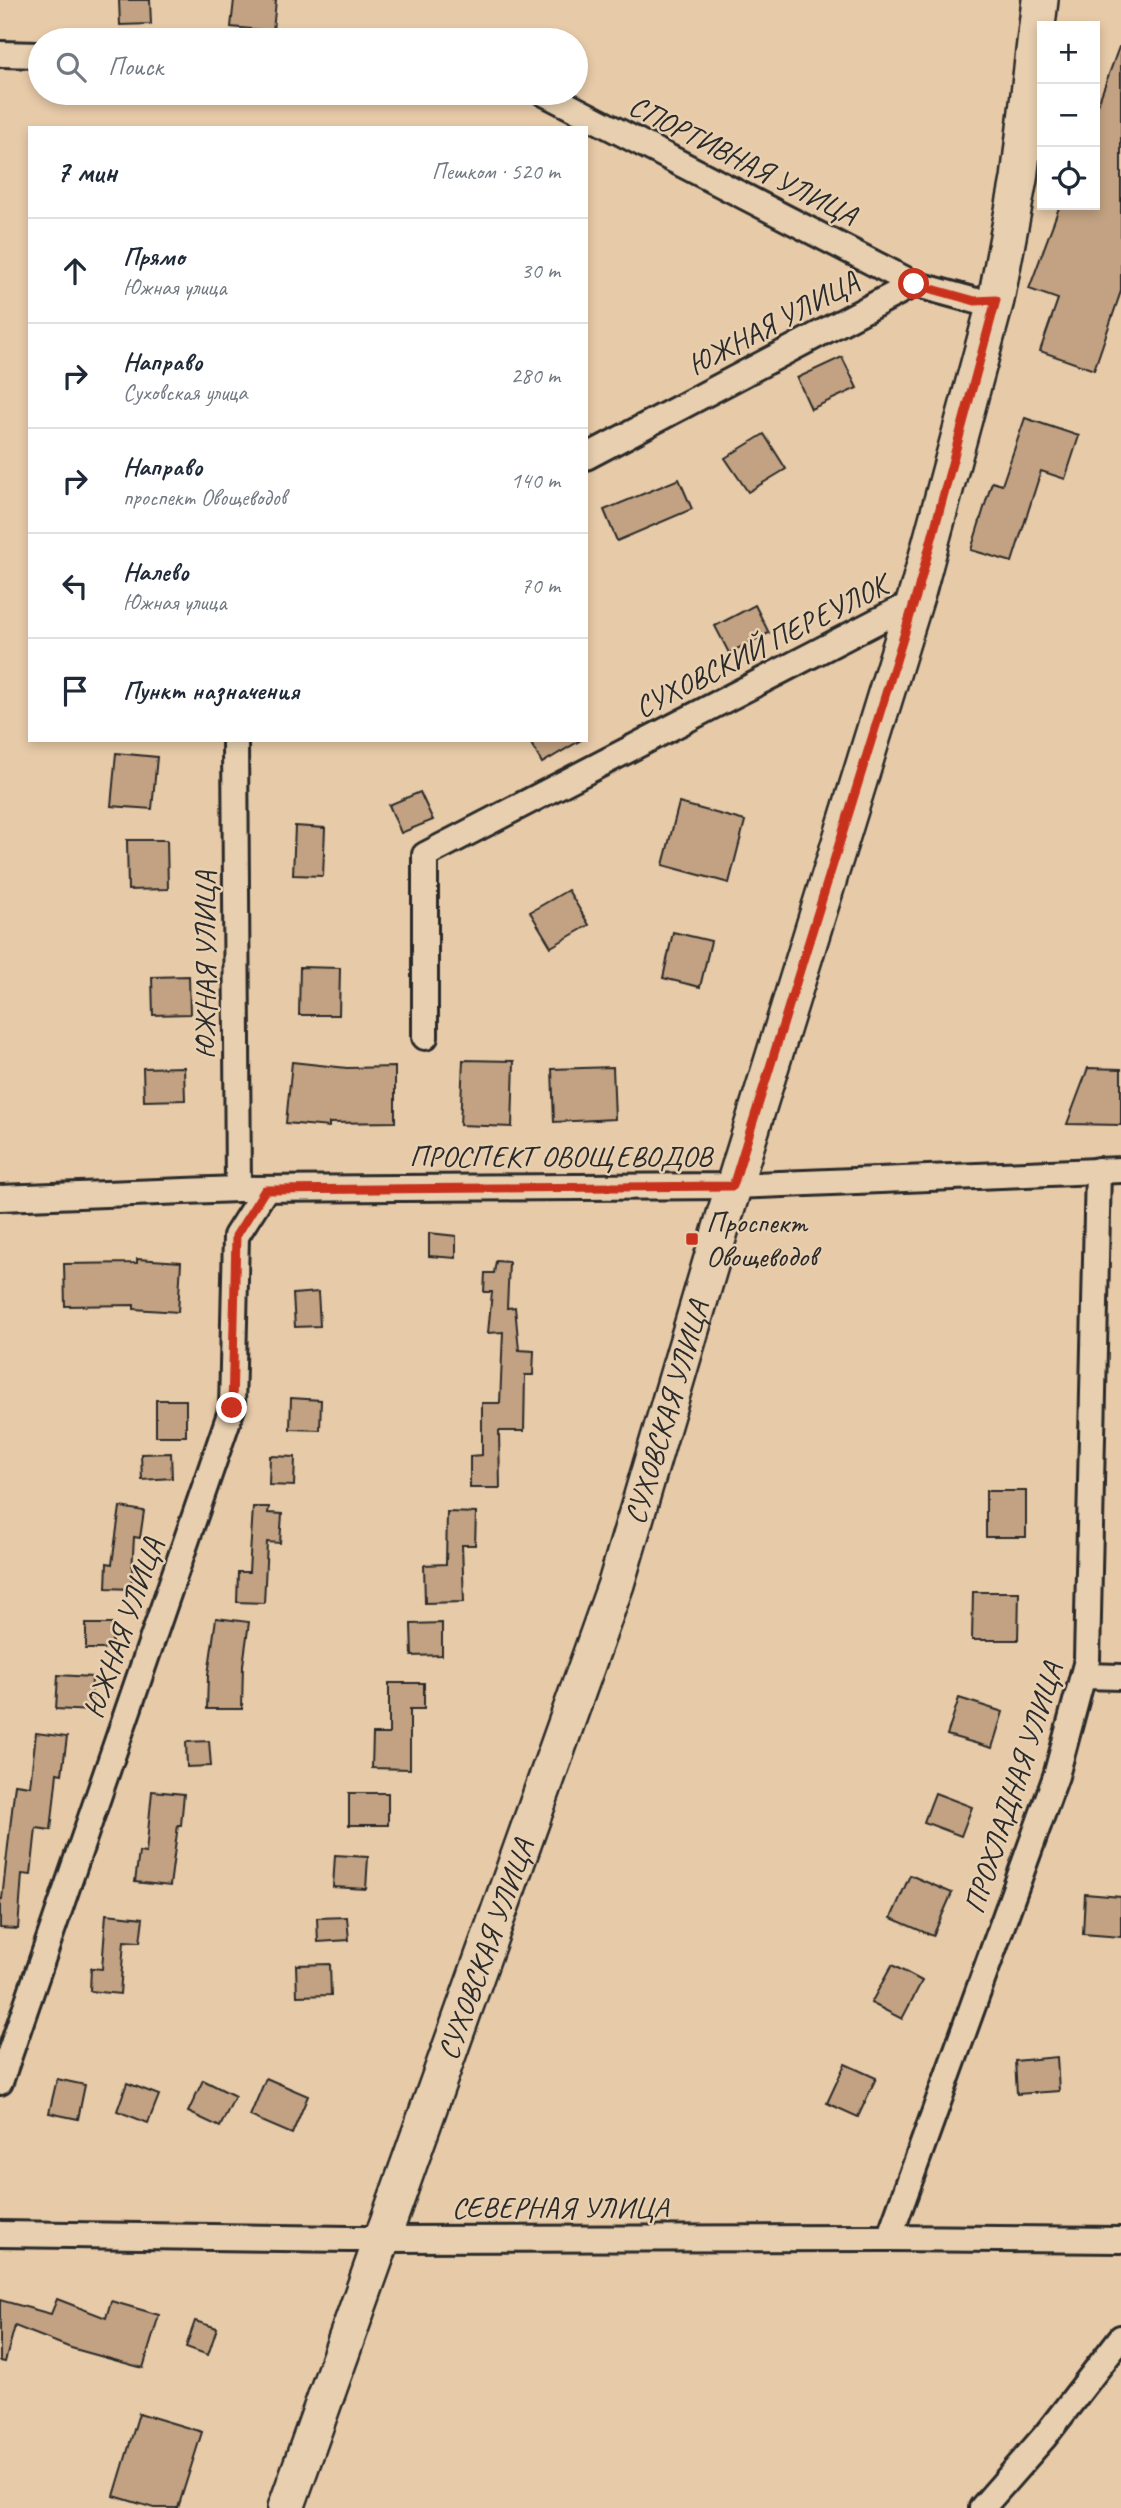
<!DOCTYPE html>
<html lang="ru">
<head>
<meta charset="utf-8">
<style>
	body { margin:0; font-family:Caveat,sans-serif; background:#f6f6f7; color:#1f2937 }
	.controls { position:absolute; right:21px; top:21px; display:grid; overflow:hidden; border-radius:0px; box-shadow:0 4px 10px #0003 }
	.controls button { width:63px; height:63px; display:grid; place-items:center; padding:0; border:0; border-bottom:2px solid #e0e1e3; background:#fff; color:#1f2937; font:35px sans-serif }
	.stop { position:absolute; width:21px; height:21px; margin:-16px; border:5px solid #c8321e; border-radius:50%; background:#fff }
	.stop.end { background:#c8321e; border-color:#fff; box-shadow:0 2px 7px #0008 }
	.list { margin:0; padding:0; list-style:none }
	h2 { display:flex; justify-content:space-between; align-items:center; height:91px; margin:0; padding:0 28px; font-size:30px }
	h2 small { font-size:23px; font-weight:400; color:#747a83 }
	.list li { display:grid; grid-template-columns:46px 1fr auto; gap:21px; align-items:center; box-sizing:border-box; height:105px; padding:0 28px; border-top:2px solid #e0e1e3 }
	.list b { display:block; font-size:26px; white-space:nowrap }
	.list p { margin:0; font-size:23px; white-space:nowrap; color:#747a83 }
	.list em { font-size:23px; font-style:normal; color:#747a83 }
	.icon { flex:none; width:38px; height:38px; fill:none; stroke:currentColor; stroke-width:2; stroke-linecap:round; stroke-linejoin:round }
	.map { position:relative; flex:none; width:1121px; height:2508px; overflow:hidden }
	.search { position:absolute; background:#fff; box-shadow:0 4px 10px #0003; left:28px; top:28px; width:560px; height:77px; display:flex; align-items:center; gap:18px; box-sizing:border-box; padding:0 24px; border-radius:38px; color:#747a83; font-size:26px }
	.panel { position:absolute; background:#fff; box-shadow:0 4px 10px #0003; left:28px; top:126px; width:560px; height:616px; border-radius:0px }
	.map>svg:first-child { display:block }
	.building { fill:#c2a282; stroke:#2b2b2b; stroke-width:2 }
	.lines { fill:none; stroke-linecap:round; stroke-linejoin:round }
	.street-casing { stroke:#2b2b2b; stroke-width:30 }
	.secondary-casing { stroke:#2b2b2b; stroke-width:40 }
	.street { stroke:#e7cfaf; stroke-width:24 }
	.secondary { stroke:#e7cfaf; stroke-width:35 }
	.route { stroke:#c8321e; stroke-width:9 }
	.poi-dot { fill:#c8321e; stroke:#e7cfaf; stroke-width:2.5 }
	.labels { text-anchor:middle; stroke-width:5; stroke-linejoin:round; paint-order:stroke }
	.street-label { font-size:30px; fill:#2b2b2b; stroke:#e7cfaf }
	.poi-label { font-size:30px; fill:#2b2b2b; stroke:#e7cfaf; text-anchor:start }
</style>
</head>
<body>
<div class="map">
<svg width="1121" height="2508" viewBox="0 0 1121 2508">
	<rect width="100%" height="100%" fill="#e7caa8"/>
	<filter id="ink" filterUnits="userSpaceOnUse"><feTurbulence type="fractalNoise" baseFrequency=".0143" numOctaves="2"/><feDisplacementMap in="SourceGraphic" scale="14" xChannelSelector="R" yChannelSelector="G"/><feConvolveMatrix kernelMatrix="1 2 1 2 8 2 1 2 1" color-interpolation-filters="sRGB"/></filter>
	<g filter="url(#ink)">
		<!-- building -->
		<g class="building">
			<polygon points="119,0 150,0 151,24 120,25"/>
			<polygon points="234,0 276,0 273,31 231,27"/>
			<polygon points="1119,47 1121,47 1121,291 1094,370 1040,351 1058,299 1029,289 1060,205 1095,205 1095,112"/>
			<polygon points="842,357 857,388 811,409 797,378"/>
			<polygon points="1025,418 1079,436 1065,479 1041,471 1012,562 971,550 992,482 1002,485"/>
			<polygon points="764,434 786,469 748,492 725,458"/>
			<polygon points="679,479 692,509 617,541 604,510"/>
			<polygon points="755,605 769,633 729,653 715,626"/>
			<polygon points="529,740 581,740 542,763"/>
			<polygon points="116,753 157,757 152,809 111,806"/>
			<polygon points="420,792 433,820 401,833 389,805"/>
			<polygon points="679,803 745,821 729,883 663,865"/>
			<polygon points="295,826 325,828 323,876 293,875"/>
			<polygon points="127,840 167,840 168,889 128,890"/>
			<polygon points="568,890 589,925 551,947 530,912"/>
			<polygon points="673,932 711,941 700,987 663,978"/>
			<polygon points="300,967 340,968 339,1015 299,1015"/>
			<polygon points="189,976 190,1014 153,1015 152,977"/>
			<polygon points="463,1060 514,1061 512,1127 460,1125"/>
			<polygon points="292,1062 347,1068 395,1067 395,1122 329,1123 329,1127 286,1123"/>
			<polygon points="184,1067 185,1100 144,1101 143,1068"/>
			<polygon points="613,1067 615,1119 554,1122 552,1069"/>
			<polygon points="1088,1068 1121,1069 1121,1125 1067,1124"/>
			<polygon points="429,1233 456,1236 456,1258 429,1256"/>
			<polygon points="137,1259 181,1262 178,1312 134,1309 134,1305 65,1306 64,1264 137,1263"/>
			<polygon points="496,1261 509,1262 507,1308 515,1307 519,1350 534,1351 533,1375 525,1375 524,1431 499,1431 500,1488 470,1488 470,1456 482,1455 482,1403 500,1403 503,1332 488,1333 492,1292 484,1292 485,1273 494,1273"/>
			<polygon points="318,1292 320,1326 295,1327 293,1294"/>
			<polygon points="291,1398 321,1400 320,1430 290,1429"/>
			<rect x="156" y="1400" width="30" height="36"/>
			<polygon points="171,1453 172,1478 142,1480 141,1454"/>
			<polygon points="270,1456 295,1457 294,1486 269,1485"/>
			<rect x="986" y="1491" width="40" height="46"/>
			<polygon points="120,1507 144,1511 140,1538 134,1537 131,1589 106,1588 107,1563 112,1564"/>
			<polygon points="253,1507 269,1507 268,1513 282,1514 280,1543 267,1542 264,1603 237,1602 238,1572 249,1572"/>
			<polygon points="447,1512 476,1513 475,1545 462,1545 464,1602 425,1603 424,1565 446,1564"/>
			<polygon points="973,1592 1019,1592 1018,1640 972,1640"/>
			<polygon points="216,1618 249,1622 243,1665 242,1709 207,1709 208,1675"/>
			<polygon points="442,1623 442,1655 412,1656 411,1624"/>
			<rect x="86" y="1624" width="26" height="25"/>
			<polygon points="58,1675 92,1677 91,1711 56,1709"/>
			<polygon points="389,1683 424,1683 424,1709 410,1709 410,1769 372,1768 373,1734 389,1734"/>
			<polygon points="959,1698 1003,1712 992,1748 947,1735"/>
			<polygon points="36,1733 67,1737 62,1774 57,1773 51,1830 36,1828 31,1875 22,1874 18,1929 0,1928 0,1899 2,1899 15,1784 30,1786"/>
			<polygon points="209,1741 211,1766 187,1767 186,1742"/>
			<polygon points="152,1791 184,1794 181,1825 178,1825 170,1886 135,1882 139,1852 146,1853"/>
			<rect x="349" y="1793" width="39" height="32"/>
			<polygon points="935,1793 972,1807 961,1836 924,1822"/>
			<polygon points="335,1855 368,1857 366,1889 333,1887"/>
			<polygon points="910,1875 952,1893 933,1936 891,1918"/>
			<polygon points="1085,1894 1121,1897 1121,1937 1083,1934"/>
			<polygon points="106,1914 143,1918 140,1942 124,1941 120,1994 90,1991 91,1968 102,1969"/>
			<polygon points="347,1917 349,1940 318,1942 317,1918"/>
			<polygon points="330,1964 331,1995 297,1996 296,1965"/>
			<polygon points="892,1965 922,1981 902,2019 871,2003"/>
			<polygon points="1057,2057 1059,2091 1017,2094 1015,2061"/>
			<polygon points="845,2064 876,2078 858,2117 827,2103"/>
			<polygon points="266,2078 308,2096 292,2134 250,2116"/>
			<polygon points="57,2079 85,2085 78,2119 49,2113"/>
			<polygon points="203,2080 235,2096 220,2127 188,2112"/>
			<polygon points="127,2083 159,2095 148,2123 117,2111"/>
			<polygon points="57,2299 106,2318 111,2301 159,2315 143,2368 71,2348 15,2326 5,2362 0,2361 0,2300 51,2314"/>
			<polygon points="195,2321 217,2328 208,2355 186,2347"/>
			<polygon points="139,2413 202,2432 178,2508 154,2508 114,2496"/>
		</g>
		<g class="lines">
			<defs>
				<g id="street">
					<polyline points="0,54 40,55"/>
					<polyline points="544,93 914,284"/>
					<polyline points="586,457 914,284 976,301 996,300"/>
					<polyline points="235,740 238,1189"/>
					<polyline points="425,1037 425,855 914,602"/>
					<polyline points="0,1198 238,1189 733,1186 1121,1170"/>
					<polyline points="1083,1676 1121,1677"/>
					<polyline points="0,2082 232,1408 236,1236 265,1190"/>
					<polyline points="0,2234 349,2239 889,2238 1121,2240"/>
					<polyline points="889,2238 1056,1776 1087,1660 1098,1170"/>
					<polyline points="982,2508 1045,2436 1121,2338"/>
				</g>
				<g id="secondary">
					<path id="s1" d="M286,2508L616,1584L726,1211L918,590L996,300L1019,179L1040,0"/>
				</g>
			</defs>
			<!-- street casing -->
			<use href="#street" class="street-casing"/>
			<!-- secondary casing -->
			<use href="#secondary" class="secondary-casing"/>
			<!-- street -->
			<use href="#street" class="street"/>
			<!-- secondary -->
			<use href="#secondary" class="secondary"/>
		</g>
	</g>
	<g class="lines" filter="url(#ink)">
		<!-- route -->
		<polyline class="route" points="232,1408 236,1236 265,1190 733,1186 918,590 996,300 975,301 914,284"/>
	</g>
	<!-- markers -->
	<rect class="poi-dot" x="685" y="1232" width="14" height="14" rx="3.5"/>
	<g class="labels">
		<!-- street labels -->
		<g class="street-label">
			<text transform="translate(743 160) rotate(27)" y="10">СПОРТИВНАЯ УЛИЦА</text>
			<text transform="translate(773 323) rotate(-28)" y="10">ЮЖНАЯ УЛИЦА</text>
			<text transform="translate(761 646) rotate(-27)" y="10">СУХОВСКИЙ ПЕРЕУЛОК</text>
			<text transform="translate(205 965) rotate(-90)" y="10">ЮЖНАЯ УЛИЦА</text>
			<text x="560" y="1166">ПРОСПЕКТ ОВОЩЕВОДОВ</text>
			<text dy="10" stroke="none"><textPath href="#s1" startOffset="1160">СУХОВСКАЯ УЛИЦА</textPath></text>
			<text transform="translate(123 1628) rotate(-71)" y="10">ЮЖНАЯ УЛИЦА</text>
			<text transform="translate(1013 1788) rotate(-72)" y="10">ПРОХЛАДНАЯ УЛИЦА</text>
			<text dy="10" stroke="none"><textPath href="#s1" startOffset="593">СУХОВСКАЯ УЛИЦА</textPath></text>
			<text x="560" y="2217">СЕВЕРНАЯ УЛИЦА</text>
		</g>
		<!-- poi labels -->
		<g class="poi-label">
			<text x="706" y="1232">Проспект<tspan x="706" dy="34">Овощеводов</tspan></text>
		</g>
	</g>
</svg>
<div class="controls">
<button>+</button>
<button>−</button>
<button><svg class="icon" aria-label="locate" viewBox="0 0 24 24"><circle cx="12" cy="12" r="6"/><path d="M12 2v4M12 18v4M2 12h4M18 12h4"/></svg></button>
</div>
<div class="stop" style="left:914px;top:284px"></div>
<div class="stop end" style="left:232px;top:1408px"></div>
<div class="search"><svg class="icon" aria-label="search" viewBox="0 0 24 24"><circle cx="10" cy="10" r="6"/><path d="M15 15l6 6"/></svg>Поиск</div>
<section class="panel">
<h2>7 мин<small>Пешком · 520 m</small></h2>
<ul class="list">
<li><svg class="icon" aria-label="ahead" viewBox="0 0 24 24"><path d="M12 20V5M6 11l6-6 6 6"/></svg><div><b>Прямо</b><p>Южная улица</p></div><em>30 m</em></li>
<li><svg class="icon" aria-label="right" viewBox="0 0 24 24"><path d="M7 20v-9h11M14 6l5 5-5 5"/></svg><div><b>Направо</b><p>Суховская улица</p></div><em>280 m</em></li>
<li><svg class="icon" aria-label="right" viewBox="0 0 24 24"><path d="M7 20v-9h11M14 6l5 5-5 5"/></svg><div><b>Направо</b><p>проспект Овощеводов</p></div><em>140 m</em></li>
<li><svg class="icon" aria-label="left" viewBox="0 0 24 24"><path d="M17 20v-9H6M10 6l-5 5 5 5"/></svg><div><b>Налево</b><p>Южная улица</p></div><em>70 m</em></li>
<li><svg class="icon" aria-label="arrive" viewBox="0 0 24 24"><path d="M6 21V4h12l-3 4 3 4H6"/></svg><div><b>Пункт назначения</b></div></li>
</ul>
</section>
</div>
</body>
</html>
